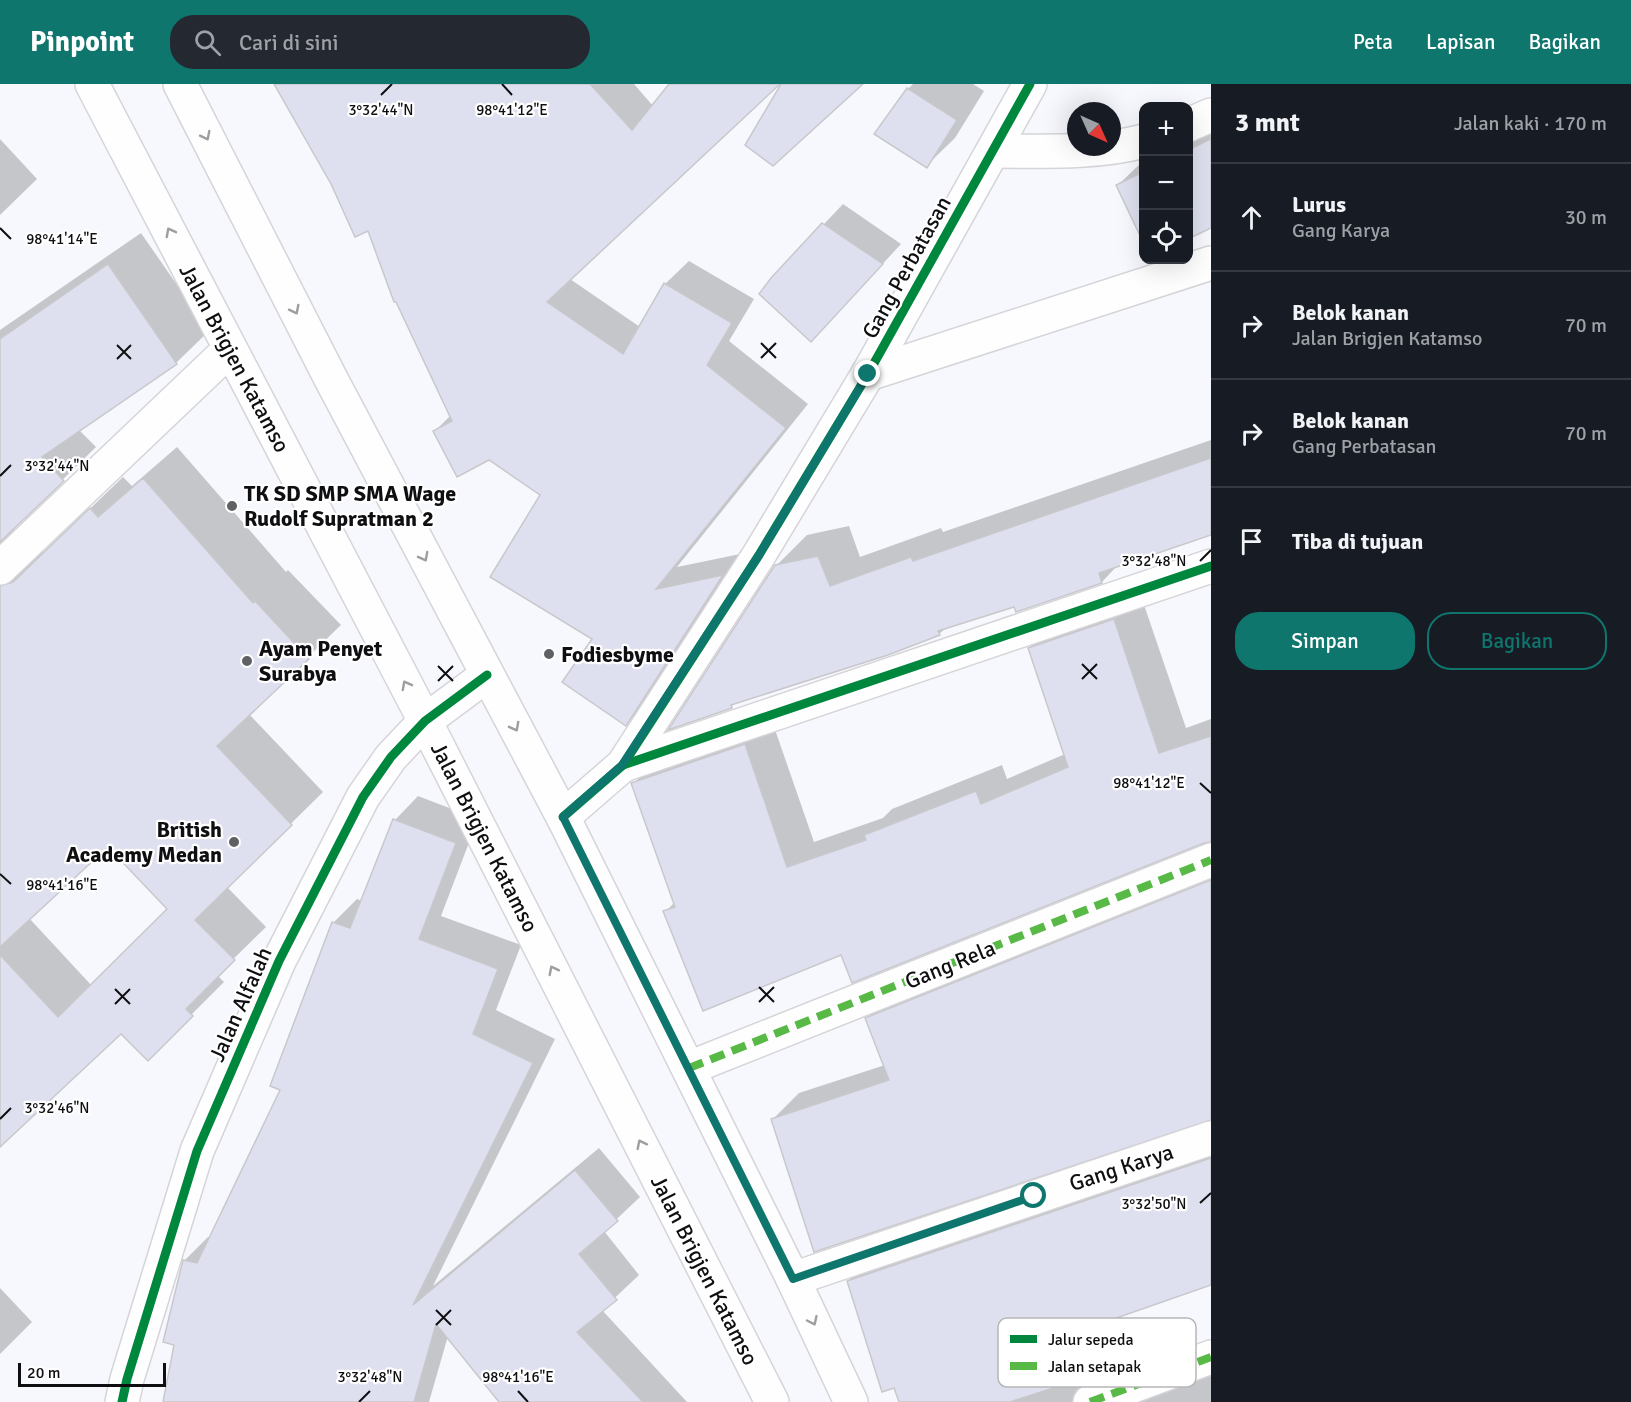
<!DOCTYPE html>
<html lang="id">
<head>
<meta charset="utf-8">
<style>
	body { margin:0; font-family:Signika,sans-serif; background:#242831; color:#f1f3f6 }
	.controls { position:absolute; right:18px; top:18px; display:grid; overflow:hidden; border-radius:12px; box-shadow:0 6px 24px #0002 }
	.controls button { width:54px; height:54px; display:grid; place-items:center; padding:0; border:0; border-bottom:2px solid #363941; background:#171b24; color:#f1f3f6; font:30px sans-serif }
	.compass { position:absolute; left:1067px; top:18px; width:54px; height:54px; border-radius:50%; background:#171b24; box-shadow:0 6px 24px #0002; rotate:135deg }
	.scale { position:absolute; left:18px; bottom:15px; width:148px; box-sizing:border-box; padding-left:6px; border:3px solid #0f0f12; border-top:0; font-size:16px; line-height:21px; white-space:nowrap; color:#0f0f12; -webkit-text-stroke:4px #fff; paint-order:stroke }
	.stop { position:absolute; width:18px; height:18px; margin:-14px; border:4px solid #0f766e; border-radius:50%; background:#fff }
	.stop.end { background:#0f766e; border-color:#fff; box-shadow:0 2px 6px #0008 }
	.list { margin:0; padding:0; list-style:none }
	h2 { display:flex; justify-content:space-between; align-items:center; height:78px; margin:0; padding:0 24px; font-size:26px }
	h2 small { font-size:20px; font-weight:400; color:#9ea1a6 }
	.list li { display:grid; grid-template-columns:39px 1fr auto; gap:18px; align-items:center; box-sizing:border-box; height:108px; padding:0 24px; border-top:2px solid #363941 }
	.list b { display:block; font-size:22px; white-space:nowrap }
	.list p { margin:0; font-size:20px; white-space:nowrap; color:#9ea1a6 }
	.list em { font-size:20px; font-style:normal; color:#9ea1a6 }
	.actions { display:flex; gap:12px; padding:18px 24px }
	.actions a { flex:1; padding:14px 0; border:2px solid #0f766e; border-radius:24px; text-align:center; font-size:21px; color:#0f766e }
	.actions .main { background:#0f766e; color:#fff }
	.icon { flex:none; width:33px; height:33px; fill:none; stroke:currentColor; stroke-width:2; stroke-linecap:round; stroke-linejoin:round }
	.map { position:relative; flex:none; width:1211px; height:1318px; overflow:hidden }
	header { display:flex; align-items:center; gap:36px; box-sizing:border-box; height:84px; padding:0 30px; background:#0f766e; color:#fff }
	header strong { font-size:28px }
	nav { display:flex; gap:33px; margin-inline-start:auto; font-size:21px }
	.search { width:420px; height:54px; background:#242831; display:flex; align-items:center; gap:15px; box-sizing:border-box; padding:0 21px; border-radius:24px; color:#9ea1a6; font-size:22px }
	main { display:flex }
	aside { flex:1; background:#171b24 }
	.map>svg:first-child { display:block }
	.shadow { fill:#0003; fill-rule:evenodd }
	.building { fill:#dfe0ef; stroke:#c8c8cc; stroke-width:1.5 }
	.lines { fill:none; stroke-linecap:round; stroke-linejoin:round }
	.minor-casing { stroke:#d5d5d9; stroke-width:36 }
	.major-casing { stroke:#d5d5d9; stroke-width:36 }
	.minor { stroke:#fefeff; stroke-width:33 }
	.major { stroke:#fefeff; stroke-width:33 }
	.quiet { stroke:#58b947; stroke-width:8; stroke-dasharray:15 8; stroke-linecap:butt }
	.cycleway-casing { stroke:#fff; stroke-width:13 }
	.cycleway { stroke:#00873e; stroke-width:9 }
	.oneway { stroke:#9e9ea0 }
	.route { stroke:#0f766e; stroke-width:8 }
	.ticks { fill:none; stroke:#0f0f12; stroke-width:2 }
	.poi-dot { fill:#606164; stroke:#fff; stroke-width:2 }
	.labels { text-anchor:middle; stroke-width:4.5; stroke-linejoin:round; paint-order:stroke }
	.street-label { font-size:22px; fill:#0f0f12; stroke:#fff }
	.poi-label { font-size:22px; font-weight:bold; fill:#0f0f12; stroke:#fff; text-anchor:start }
	.key { fill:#fff; stroke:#b7b7b8; stroke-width:1.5 }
	.key-label { font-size:16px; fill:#0f0f12 }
	.ticks-label { font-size:15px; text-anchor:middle; fill:#0f0f12; stroke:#fff; stroke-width:4.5; stroke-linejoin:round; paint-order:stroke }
</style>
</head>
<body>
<header>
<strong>Pinpoint</strong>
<div class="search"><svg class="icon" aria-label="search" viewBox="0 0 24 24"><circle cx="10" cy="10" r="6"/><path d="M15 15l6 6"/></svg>Cari di sini</div>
<nav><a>Peta</a><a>Lapisan</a><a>Bagikan</a></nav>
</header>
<main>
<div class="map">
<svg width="1211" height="1318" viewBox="0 0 1211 1318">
	<rect width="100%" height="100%" fill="#f7f8fd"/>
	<!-- shadow -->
	<g class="shadow">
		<polygon points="276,0 634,0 653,22 671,0 778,0 570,195 640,243 665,200 689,177 754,215 729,257 808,320 677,483 745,469 649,617 626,640 542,410 489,375 435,347 451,331 369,145 332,99"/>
		<polygon points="913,0 973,0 984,7 955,54 926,82 908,5"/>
		<polygon points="1211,43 1211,142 1188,153 1188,54"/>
		<polygon points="0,55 37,95 0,131"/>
		<polygon points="1144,76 1144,154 1118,101"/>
		<polygon points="843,120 901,160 830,237 772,195"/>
		<path d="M141,149L209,247L176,279L79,346L96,363L17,440L14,445V456L38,470L47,466L123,393L132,402L177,363L286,488L288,486L341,541L249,630L323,708L227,803L266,843L217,891L224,898L148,974L121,947L0,1061V246ZM108,761L169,825L92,902L29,834Z"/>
		<polygon points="1211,356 1211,449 1118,481 1102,498 1015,521 947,543 939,550 737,617 731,623 672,643 776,482 807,451 849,442 860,473 941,444 943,448"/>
		<polygon points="1140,509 1186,644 1211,635 1211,756 842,869 665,828 675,818 633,700 659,674 771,634 814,758 883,734 892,725 1002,681 1007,695 1065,670 1029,564 1056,538"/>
		<polygon points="418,712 478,735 441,832 521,861 496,926 555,955 433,1202 599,1064 640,1113 604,1147 639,1191 602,1226 687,1318 501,1318 448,1252 429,1318 165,1318 175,1260 184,1177 208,1153 211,1154 282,1005 272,1001 334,838 357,815 362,817 395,736"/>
		<polygon points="1211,781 1211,1034 772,1036 799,1009 885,981 867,934 893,908"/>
		<polygon points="1211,1057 1211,1200 1109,1235 1120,1269 1098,1291 1098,1298 1211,1277 1211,1318 900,1318 848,1197 875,1171"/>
		<polygon points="0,1204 32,1238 0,1270"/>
	</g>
	<!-- building -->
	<g class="building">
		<polygon points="274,0 590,0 632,46 669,0 780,0 547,218 623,270 664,199 732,239 707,281 786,344 656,505 723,491 626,642 562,598 592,555 490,493 540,411 489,376 457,393 433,347 452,337 396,218 394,218 368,147 355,153 331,100"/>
		<polygon points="781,0 863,0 773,82 745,61"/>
		<polygon points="907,4 957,36 927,84 874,50"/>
		<polygon points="1211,55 1211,144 1188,155 1188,66"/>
		<polygon points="1143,88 1143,158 1116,101"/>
		<polygon points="822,139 883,180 811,258 759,210 771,194"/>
		<polygon points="108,180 177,280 42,373 64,397 0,458 0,255"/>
		<polygon points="1211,374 1211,451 1099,489 1102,499 1016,528 1014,523 938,547 940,551 888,571 731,621 732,624 668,646 775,481 818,472 830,502 911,473 913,477"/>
		<polygon points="143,394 253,519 255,517 309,575 217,662 292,741 195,836 235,876 186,925 193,932 148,977 121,950 0,1063 0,871 58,933 167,825 108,763 0,863 0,502 13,498 90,424 98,433"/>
		<polygon points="1114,535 1159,669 1211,652 1211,758 1204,759 852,899 841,871 703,927 663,827 675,823 631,699 745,660 787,783 866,756 864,751 976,707 981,720 1068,683 1028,564"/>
		<polygon points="393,735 456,759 419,855 498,885 473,950 533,979 413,1221 575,1086 618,1137 579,1170 617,1216 577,1248 643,1318 499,1318 436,1240 414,1318 163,1318 174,1261 163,1258 183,1176 197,1179 280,1006 270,1002 332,838 350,844"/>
		<polygon points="1211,796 1211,1036 814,1168 771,1035 889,996 865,934"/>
		<polygon points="1211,1074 1211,1201 1079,1247 1093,1291 1010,1318 899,1318 894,1304 882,1308 847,1197"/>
	</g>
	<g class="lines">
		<defs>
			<g id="minor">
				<polyline points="1188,41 1211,31"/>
				<path d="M993,67C1043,67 1094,70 1144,57"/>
				<polyline points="868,290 1211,179"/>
				<polyline points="0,484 230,265"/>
				<polyline points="623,681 1211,482"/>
				<polyline points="563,733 623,681 759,471 868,290 1030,0"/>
				<polyline points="689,984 1211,776"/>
				<polyline points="793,1195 1211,1054"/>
				<polyline points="122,1318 127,1295 197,1067 279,877 363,713 391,673 425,637 487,591"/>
				<polyline points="1090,1318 1211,1273"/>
			</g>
			<g id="major">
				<polyline points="92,0 425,637 772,1318"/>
				<polyline points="180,0 331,295 563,733 793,1195 851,1318"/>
			</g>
		</defs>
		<!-- minor casing -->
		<use href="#minor" class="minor-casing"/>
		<!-- major casing -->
		<use href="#major" class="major-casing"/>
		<!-- minor -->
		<use href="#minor" class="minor"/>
		<!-- major -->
		<use href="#major" class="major"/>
		<!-- quiet -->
		<g class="quiet">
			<polyline points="689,984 1211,776"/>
			<polyline points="1090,1318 1211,1273"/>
		</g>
		<defs>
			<g id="cycleway">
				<polyline points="623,681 1211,482"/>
				<polyline points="563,733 623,681 759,471 868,290 1030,0"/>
				<polyline points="122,1318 127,1295 197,1067 279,877 363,713 391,673 425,637 487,591"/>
			</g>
		</defs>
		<!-- cycleway casing -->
		<use href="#cycleway" class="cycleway-casing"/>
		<!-- cycleway -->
		<use href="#cycleway" class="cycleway"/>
	</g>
	<!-- one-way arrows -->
	<defs><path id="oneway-chevron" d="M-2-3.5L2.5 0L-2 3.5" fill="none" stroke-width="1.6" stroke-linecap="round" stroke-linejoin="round" transform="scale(1.5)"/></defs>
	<g class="oneway">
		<use href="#oneway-chevron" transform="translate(206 52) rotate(63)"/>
		<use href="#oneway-chevron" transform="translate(170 148) rotate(-118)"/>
		<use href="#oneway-chevron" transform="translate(295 226) rotate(63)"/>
		<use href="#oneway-chevron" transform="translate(424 473) rotate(62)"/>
		<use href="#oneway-chevron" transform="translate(406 601) rotate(-118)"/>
		<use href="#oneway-chevron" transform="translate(515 643) rotate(62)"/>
		<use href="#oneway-chevron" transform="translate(553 886) rotate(-117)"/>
		<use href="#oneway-chevron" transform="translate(641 1060) rotate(-117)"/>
		<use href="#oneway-chevron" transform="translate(813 1237) rotate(65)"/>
	</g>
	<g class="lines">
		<!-- route -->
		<polyline class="route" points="868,290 759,471 622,681 563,733 793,1195 1034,1112"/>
	</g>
	<!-- ticks -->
	<path class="ticks" d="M502,0L512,11M381,11L392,0M0,144L11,155M761,259L776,274M117,261L131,275M761,274L776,259M117,275L131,261M0,392L11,381M1200,477L1211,466M1082,580L1097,595M438,582L453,597M1082,595L1097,580M438,597L453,582M1200,699L1211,709M0,790L11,800M759,903L774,918M115,905L130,920M759,918L774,903M115,920L130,905M0,1035L11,1024M1200,1119L1211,1109M436,1226L451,1241M436,1241L451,1226M518,1307L528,1318M359,1318L370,1307"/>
	<!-- markers -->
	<g class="poi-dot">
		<circle cx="232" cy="422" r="6"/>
		<circle cx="549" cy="570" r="6"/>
		<circle cx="247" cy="577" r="6"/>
		<circle cx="234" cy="758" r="6"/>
	</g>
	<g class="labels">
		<!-- street labels -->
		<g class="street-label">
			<text transform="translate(906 183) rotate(-61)" y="8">Gang Perbatasan</text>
			<text transform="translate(235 274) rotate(62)" y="8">Jalan Brigjen Katamso</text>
			<text transform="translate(485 753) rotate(63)" y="8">Jalan Brigjen Katamso</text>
			<text transform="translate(950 880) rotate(-22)" y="8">Gang Rela</text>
			<text transform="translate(240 920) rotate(-66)" y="8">Jalan Alfalah</text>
			<text transform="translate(1121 1083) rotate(-18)" y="8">Gang Karya</text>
			<text transform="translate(705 1186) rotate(63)" y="8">Jalan Brigjen Katamso</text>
		</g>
		<!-- poi labels -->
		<g class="poi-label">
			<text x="244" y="417">TK SD SMP SMA Wage<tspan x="244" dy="25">Rudolf Supratman 2</tspan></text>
			<text x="259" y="572">Ayam Penyet<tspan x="259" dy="25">Surabya</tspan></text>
			<text x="561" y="578">Fodiesbyme</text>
			<text x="222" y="753" text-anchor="end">British<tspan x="222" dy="25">Academy Medan</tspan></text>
		</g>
	</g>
	<!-- legend -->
	<rect x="998" y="1234" width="198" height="69" rx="9" class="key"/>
	<rect x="1010" y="1251" width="27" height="8" fill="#00873e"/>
	<rect x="1010" y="1278" width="27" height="8" fill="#58b947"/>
	<g class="key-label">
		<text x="1048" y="1261">Jalur sepeda</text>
		<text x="1048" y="1288">Jalan setapak</text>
	</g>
	<g class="ticks-label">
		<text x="381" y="31">3°32'44"N</text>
		<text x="512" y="31">98°41'12"E</text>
		<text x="62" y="160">98°41'14"E</text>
		<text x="57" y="387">3°32'44"N</text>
		<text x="1154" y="482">3°32'48"N</text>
		<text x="1149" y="704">98°41'12"E</text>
		<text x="62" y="806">98°41'16"E</text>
		<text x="57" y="1029">3°32'46"N</text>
		<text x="1154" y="1125">3°32'50"N</text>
		<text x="370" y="1298">3°32'48"N</text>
		<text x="518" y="1298">98°41'16"E</text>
	</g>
</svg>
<div class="controls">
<button>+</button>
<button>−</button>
<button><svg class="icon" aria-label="locate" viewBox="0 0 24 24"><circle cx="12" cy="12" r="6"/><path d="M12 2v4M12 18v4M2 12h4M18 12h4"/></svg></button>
</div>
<svg class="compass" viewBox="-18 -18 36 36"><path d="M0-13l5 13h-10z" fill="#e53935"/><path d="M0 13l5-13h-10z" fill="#9ea1a6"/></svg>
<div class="scale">20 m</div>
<div class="stop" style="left:1034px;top:1112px"></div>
<div class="stop end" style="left:868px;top:290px"></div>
</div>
<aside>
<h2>3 mnt<small>Jalan kaki · 170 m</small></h2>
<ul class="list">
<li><svg class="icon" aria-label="ahead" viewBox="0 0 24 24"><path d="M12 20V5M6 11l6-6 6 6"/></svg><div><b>Lurus</b><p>Gang Karya</p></div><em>30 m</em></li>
<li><svg class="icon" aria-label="right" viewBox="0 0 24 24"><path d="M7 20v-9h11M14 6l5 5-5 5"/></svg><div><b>Belok kanan</b><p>Jalan Brigjen Katamso</p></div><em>70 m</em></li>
<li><svg class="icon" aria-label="right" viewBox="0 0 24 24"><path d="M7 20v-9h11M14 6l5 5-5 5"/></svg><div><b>Belok kanan</b><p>Gang Perbatasan</p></div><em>70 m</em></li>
<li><svg class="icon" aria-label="arrive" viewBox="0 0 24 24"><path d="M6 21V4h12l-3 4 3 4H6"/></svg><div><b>Tiba di tujuan</b></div></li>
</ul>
<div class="actions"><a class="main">Simpan</a><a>Bagikan</a></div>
</aside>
</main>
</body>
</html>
